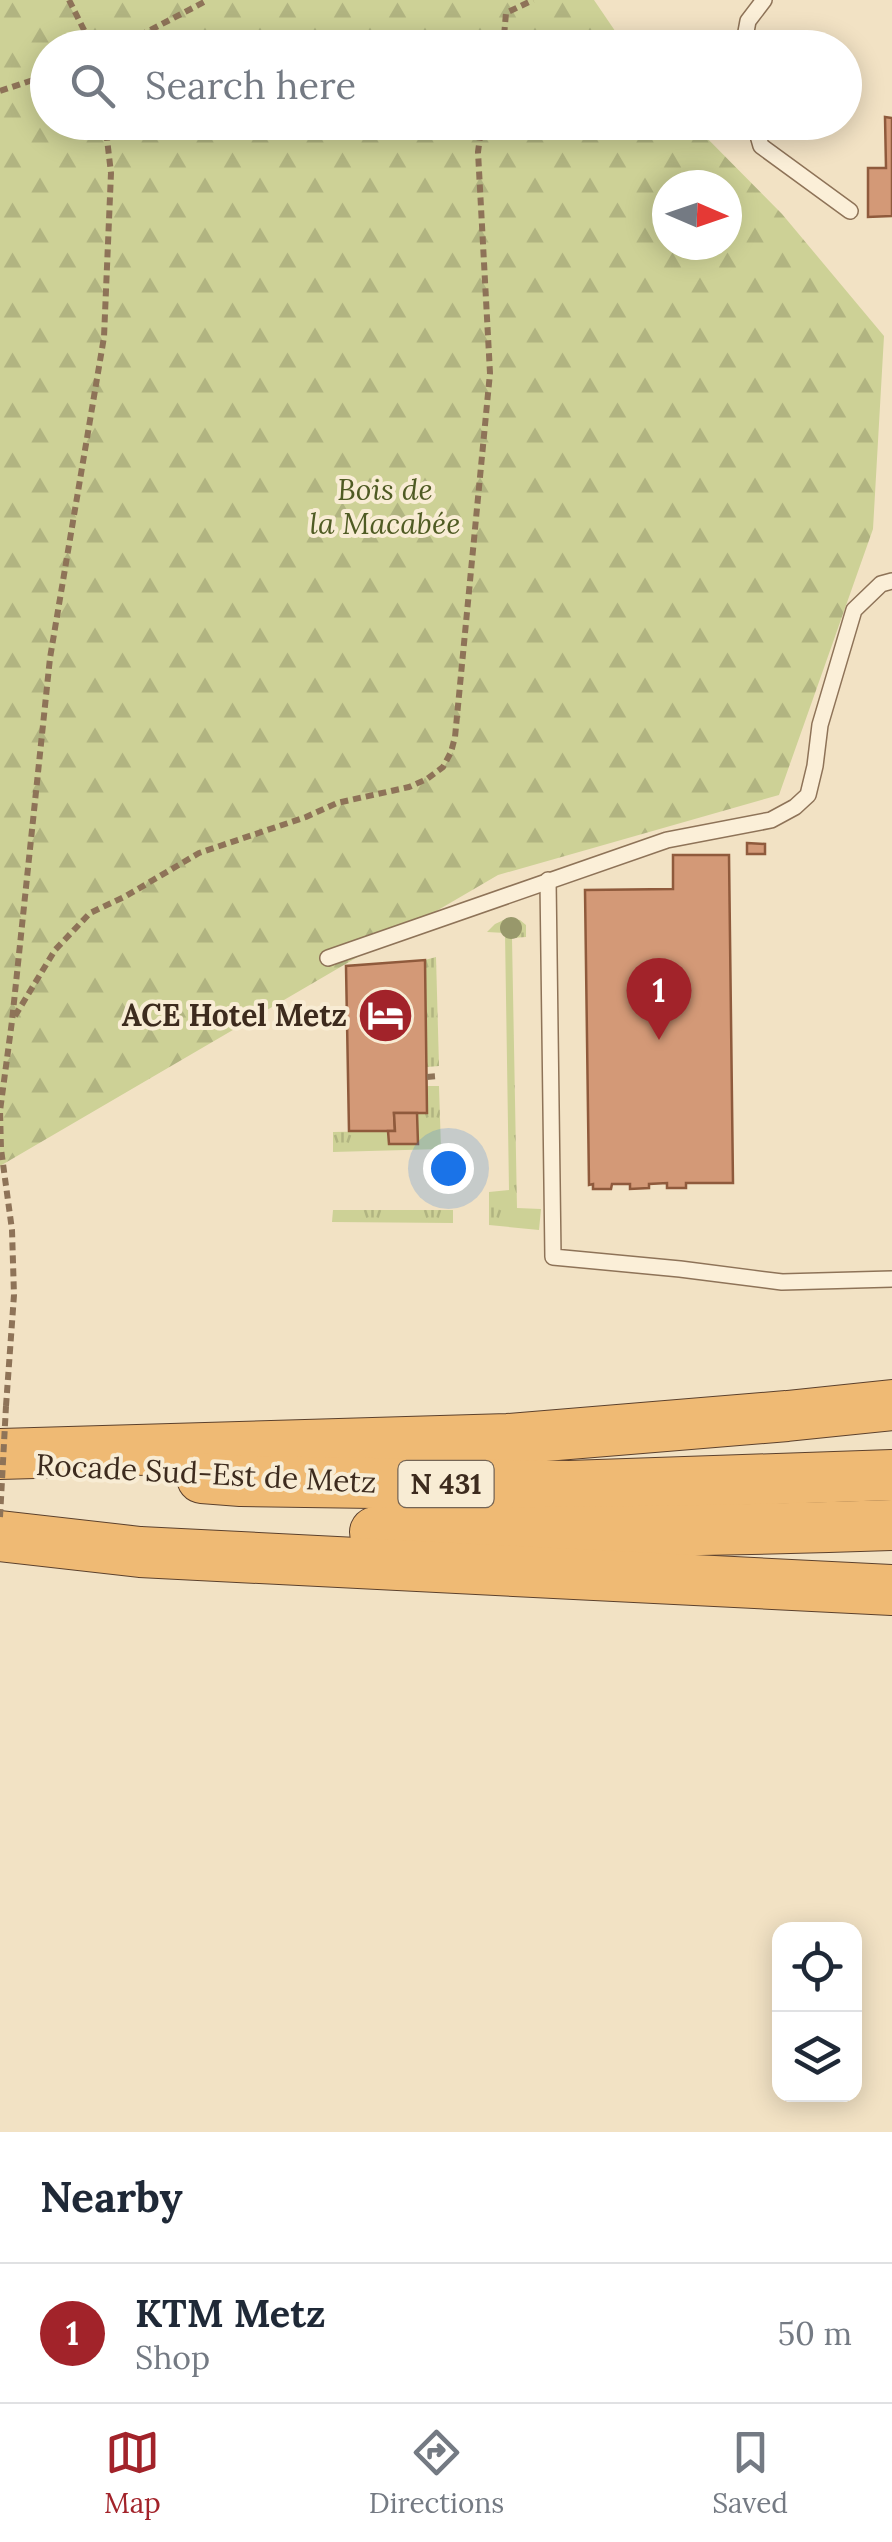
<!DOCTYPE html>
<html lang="en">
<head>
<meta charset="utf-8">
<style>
	body { margin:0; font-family:Lora,serif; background:#f6f6f7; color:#1f2937 }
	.controls { position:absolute; right:30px; bottom:30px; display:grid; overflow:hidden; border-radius:20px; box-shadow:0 5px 25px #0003 }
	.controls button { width:90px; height:90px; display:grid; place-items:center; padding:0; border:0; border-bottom:2px solid #e0e1e3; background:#fff; color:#1f2937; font:50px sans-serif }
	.compass { position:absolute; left:652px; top:170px; width:90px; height:90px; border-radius:50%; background:#fff; box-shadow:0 5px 25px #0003; rotate:92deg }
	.you { position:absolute; left:448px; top:1168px; width:35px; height:35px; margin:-25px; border:8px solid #fff; border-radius:50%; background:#1a73e8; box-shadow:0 0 0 15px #1a73e833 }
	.badge { display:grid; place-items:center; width:65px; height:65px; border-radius:50%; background:#a2232a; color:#fff; font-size:32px; font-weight:700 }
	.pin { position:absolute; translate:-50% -82px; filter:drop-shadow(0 2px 5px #0008) }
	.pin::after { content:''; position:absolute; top:52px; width:35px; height:30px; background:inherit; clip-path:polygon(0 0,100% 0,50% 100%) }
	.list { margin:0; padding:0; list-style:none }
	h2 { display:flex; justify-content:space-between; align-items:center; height:130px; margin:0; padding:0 40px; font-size:42px }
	h2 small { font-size:32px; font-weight:400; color:#747a83 }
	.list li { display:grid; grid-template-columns:65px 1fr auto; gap:30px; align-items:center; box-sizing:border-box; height:140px; padding:0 40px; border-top:2px solid #e0e1e3 }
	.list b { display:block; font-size:38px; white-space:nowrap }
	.list p { margin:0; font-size:32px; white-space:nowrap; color:#747a83 }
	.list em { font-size:32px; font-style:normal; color:#747a83 }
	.icon { flex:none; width:55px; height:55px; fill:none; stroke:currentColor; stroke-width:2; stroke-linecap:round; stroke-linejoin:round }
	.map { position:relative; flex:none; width:892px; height:2132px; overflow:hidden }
	.search { position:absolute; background:#fff; box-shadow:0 5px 25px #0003; left:30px; right:30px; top:30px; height:110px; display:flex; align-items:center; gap:25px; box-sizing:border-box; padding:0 35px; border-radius:55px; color:#747a83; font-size:38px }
	.sheet { height:270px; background:#fff }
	nav { display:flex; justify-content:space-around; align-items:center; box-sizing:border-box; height:140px; border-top:2px solid #e0e1e3; background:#fff; font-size:28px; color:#747a83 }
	nav a { display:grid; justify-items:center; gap:5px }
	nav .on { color:#a2232a }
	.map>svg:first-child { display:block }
	.grass { fill:url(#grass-tufts) }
	.forest { fill:url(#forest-firs); fill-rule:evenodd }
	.building { fill:#d39977; stroke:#8f5a3c; stroke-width:2.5 }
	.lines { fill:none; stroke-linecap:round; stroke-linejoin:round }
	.service-casing { stroke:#8e7358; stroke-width:18 }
	.trunk-casing { stroke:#5c412d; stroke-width:52 }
	.path { stroke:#8e7358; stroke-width:6; stroke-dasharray:8 5; stroke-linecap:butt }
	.service { stroke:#fbefd8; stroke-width:15 }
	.trunk { stroke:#efba74; stroke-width:50 }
	.path-bridge { stroke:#8e7358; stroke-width:6; stroke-dasharray:8 5; stroke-linecap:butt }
	.tree { fill:#98986b }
	.labels { text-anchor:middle; stroke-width:8; stroke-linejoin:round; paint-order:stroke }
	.shield { fill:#f8ecd4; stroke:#756555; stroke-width:2.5 }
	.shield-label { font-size:28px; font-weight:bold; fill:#3d2b1e }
	.park-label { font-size:30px; font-style:italic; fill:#4f5b23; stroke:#f8ecd4 }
	.poi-label { font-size:30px; font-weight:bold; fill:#3d2b1e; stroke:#f8ecd4; text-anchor:end }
	.street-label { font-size:30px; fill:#3d2b1e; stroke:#f8ecd4 }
</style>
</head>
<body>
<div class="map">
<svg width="892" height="2132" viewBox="0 0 892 2132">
	<defs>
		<pattern id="grass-tufts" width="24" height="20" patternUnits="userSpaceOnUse" patternTransform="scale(2.5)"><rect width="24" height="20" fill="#cdd196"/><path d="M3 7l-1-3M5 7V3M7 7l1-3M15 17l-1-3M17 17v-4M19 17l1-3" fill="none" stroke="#b1b481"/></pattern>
		<pattern id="forest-firs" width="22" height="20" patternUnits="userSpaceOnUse" patternTransform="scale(2.5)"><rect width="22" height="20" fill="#cdd196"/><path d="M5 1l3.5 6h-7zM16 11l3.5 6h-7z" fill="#b1b481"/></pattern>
	</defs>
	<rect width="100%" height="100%" fill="#f2e2c4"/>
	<!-- grass -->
	<g class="grass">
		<polygon points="508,918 520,920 526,925 526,937 512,938 517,1208 541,1209 539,1230 489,1225 489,1192 509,1190 505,933 487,932 495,924"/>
		<polygon points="436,957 439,1066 427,1067 425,960"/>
		<polygon points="427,1086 439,1086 441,1149 333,1152 333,1132 388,1131 389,1144 417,1144 417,1113 427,1112"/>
		<polygon points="333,1210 453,1210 453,1223 332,1222"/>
	</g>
	<!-- forest -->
	<path class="forest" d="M0,0H594L626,47L48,48V122L692,123L782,214L884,336L873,529L779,795L498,875L0,1166ZM667,185H727V245H667Z"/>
	<!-- building -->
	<g class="building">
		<polygon points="885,117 892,118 892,216 868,217 868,168 886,168"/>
		<polygon points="747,843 765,844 765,854 747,854"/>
		<polygon points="673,855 729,855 733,1183 686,1183 686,1188 667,1188 667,1183 649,1184 649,1188 630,1189 630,1184 612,1184 611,1189 593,1189 593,1184 589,1185 585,890 673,889"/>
		<polygon points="425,960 427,1113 394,1113 395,1131 349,1131 346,966"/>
		<polygon points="394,1113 417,1113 418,1144 389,1144 388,1131 395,1131"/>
	</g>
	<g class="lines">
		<defs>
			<g id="service">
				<polyline points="743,48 748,21 764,0"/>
				<polyline points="754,122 761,146 850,211"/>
				<polyline points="548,880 553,1257 680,1269 782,1282 892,1279"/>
				<polyline points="328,958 667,840 771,820 795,807 808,795 815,766 820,725 854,610 881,584 892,581"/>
			</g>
			<g id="trunk">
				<polyline points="0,1454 508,1439 787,1416 892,1405"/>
				<polyline points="202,1478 241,1481 569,1486 892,1475"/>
				<path d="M375,1532C547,1533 720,1531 892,1525"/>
				<polyline points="0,1536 140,1552 892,1590"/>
			</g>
		</defs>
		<!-- service casing -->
		<use href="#service" class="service-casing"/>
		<!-- trunk casing -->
		<use href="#trunk" class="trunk-casing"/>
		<!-- path -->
		<g class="path">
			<polyline points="69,0 93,48"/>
			<polyline points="116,48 208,0"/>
			<polyline points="503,48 506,13 533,0"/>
			<polyline points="0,91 48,75"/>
			<polyline points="15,1016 55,950 90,913 126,896 199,853 306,817 337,803 409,787 427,779 443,767 451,752 455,737 490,373 478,152 482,122"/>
			<polyline points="427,1077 439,1076"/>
			<polyline points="6,1406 14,1295 12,1230 1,1149 0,1111 12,1021 50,658 104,337 111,173 105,122"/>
		</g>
		<!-- service -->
		<use href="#service" class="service"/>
		<!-- trunk -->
		<use href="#trunk" class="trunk"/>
		<!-- path-bridge -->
		<polyline class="path-bridge" points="0,1517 6,1406"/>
	</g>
	<!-- trees -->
	<circle class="tree" cx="511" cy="928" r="11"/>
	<!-- icons -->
	<defs>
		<symbol id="hotel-disc" viewBox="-11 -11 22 22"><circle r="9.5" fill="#a2232a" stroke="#f8ecd4"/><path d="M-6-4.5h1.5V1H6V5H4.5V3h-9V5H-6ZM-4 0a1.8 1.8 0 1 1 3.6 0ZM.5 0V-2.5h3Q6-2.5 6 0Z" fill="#fff"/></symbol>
	</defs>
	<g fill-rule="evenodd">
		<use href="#hotel-disc" x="354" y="984" width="63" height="63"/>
	</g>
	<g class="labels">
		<!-- shield labels -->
		<rect class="shield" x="398.5" y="1461" width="95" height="46" rx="8"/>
		<g class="shield-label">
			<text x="446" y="1494">N 431</text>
		</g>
		<!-- park labels -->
		<g class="park-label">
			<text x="385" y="500">Bois de<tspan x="385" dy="34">la Macabée</tspan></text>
		</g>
		<!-- poi labels -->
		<g class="poi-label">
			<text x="347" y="1026">ACE Hotel Metz</text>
		</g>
		<!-- street labels -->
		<g class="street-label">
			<text transform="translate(206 1474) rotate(3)" y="10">Rocade Sud-Est de Metz</text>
		</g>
	</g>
</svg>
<div class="controls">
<button><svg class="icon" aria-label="locate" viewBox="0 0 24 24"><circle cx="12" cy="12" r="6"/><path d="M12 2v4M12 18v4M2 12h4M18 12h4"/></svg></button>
<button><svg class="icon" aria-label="layers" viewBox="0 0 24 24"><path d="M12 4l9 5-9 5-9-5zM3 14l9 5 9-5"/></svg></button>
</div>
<svg class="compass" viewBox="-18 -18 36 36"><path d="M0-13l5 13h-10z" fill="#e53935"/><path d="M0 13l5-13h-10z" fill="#747a83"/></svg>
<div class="you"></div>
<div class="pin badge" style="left:659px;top:1040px">1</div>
<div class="search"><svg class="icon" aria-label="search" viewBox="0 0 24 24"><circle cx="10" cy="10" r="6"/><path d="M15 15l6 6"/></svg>Search here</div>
</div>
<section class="sheet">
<h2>Nearby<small></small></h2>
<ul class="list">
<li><span class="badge">1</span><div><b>KTM Metz</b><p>Shop</p></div><em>50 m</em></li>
</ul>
</section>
<nav>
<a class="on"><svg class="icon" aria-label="map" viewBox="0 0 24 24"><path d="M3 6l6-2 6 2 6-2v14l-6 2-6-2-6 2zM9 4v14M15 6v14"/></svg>Map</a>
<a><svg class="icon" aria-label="directions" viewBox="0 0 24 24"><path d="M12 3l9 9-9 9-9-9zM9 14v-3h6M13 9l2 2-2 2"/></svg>Directions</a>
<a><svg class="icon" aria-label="saved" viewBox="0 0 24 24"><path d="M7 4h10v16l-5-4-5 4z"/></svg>Saved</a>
</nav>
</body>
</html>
